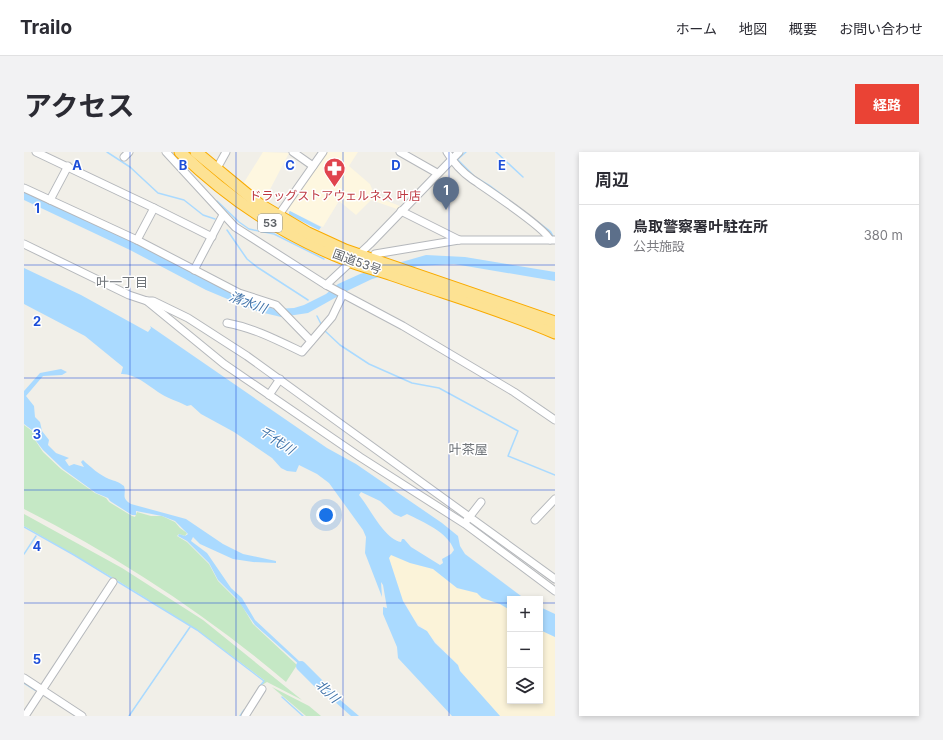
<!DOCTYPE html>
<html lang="ja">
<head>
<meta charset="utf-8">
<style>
	body { margin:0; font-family:Inter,"Noto Sans JP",sans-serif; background:#f2f2f3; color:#2b2b33 }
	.controls { position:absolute; right:12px; bottom:12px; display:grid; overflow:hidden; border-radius:0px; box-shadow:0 2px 6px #0003 }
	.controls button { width:36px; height:36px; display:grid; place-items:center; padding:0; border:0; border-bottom:1px solid #e1e1e2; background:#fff; color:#2b2b33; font:20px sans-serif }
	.you { position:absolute; left:302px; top:363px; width:14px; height:14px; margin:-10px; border:3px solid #fff; border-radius:50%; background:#1a73e8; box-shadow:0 0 0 6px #1a73e833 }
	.badge { display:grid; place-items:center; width:26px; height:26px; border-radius:50%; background:#ea4335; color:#fff; font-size:13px; font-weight:700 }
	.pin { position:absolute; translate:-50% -33px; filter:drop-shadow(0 1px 2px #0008) }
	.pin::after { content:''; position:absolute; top:21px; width:14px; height:12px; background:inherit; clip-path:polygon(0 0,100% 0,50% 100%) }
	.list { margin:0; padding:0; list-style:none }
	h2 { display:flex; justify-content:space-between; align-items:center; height:52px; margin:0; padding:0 16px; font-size:17px }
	h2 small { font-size:13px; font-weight:400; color:#7c7c81 }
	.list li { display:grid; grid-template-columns:26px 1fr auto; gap:12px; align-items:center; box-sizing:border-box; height:60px; padding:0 16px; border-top:1px solid #e1e1e2 }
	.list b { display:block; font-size:15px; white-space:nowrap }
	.list p { margin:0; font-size:13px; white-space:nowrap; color:#7c7c81 }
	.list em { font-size:13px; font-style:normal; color:#7c7c81 }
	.icon { flex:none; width:22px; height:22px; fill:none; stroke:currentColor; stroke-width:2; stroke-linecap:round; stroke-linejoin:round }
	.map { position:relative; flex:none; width:531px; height:564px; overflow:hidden; border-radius:0px }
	header { display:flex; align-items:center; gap:24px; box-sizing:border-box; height:56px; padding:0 20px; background:#fff; border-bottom:1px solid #e1e1e2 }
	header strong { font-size:19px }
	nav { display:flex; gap:22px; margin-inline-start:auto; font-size:14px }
	.intro { display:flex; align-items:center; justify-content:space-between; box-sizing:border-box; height:96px; padding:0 24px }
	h1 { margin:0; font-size:28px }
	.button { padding:10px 18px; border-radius:0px; background:#ea4335; color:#fff; font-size:14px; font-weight:700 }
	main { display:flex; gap:24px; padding:0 24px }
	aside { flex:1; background:#fff; border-radius:0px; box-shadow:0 2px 6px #0003 }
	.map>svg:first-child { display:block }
	.commercial { fill:#fef7e0 }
	.green { fill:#c5e8c5 }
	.sand { fill:#fbf3d9 }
	.water { fill:#aadaff; fill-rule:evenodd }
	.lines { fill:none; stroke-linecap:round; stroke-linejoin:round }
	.stream { stroke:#aadaff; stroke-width:1.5 }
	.river { stroke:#aadaff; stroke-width:10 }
	.minor-casing { stroke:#b5b8bc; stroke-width:9 }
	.highway-casing { stroke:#f9ab00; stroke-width:13 }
	.minor { stroke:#fff; stroke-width:7 }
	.highway { stroke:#fde293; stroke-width:11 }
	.grid { fill:none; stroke:#1d4ed8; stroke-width:1; stroke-opacity:0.55 }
	.labels { text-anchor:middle; stroke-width:3; stroke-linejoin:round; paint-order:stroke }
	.shield { fill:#fff; stroke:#8f9295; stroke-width:1 }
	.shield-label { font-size:11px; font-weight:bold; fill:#5f6368 }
	.health-label { font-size:12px; fill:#be3a42; stroke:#fff }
	.street-label { font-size:12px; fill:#5f6368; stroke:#fff }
	.neighbourhood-label { font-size:13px; fill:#70757a; stroke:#fff }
	.water-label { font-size:13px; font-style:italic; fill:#4174aa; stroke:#fff }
	.grid-label { font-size:13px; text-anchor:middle; font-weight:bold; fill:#1d4ed8; stroke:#fff; stroke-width:3; stroke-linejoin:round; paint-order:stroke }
</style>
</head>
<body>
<header>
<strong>Trailo</strong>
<nav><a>ホーム</a><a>地図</a><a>概要</a><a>お問い合わせ</a></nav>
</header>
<div class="intro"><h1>アクセス</h1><a class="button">経路</a></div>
<main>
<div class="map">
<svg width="531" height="564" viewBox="0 0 531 564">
	<rect width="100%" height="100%" fill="#f1efe8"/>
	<!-- commercial -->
	<g class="commercial">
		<polygon points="239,0 265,1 241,47 219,32"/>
		<polygon points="302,0 334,0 325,14 346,32 350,42 355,46 376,54 373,57 347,48 332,63 315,49 299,75 261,57"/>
	</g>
	<!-- green -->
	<g class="green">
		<path d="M0,273L11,281L9,285L19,300L37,317L71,341L82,346L85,350L108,364L111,365L113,360L127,364H138L151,370L156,376L163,381L161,384L155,382L153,384L163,390L185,412L194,429L217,452L229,472L273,513L262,530C182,462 94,405 0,357Z"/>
		<polygon points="0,362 98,416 179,468 278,548 243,530 238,533 240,528 173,478 91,427 0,374"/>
		<polygon points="248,535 285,554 297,564 282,564"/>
	</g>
	<!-- sand -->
	<polygon class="sand" points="367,402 386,411 409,417 433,436 453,441 458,446 476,452 486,458 486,549 516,549 516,478 531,485 531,564 476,564 472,560 436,519 434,513 389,466 382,452 379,449 365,406"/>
	<!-- water -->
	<g class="water">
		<polygon points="433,6 451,24 466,33 527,79 531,86 526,84 447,24 431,8"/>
		<polygon points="0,38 107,89 214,144 250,157 270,156 280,153 302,142 314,132 336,122 402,103 441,105 531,120 531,129 430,112 393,114 348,127 325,138 284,161 257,165 232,159 182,138 106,98 0,48"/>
		<polygon points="266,59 297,75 295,78 265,63 265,60"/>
		<path d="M0,116L57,143L124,180L127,176L126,174L303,296L332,312L418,371L434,384L436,394L441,402L501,447H486V458L476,452L458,446L453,441L433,436L409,417L386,411L367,403L365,406L379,449L394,474L403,479L411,491L434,513L436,519L476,564H428L374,506L373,495L359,462V455L363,456L359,433L357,430L358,445L341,401L342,385L339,378L305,331L293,322L275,313L272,320L263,319L257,316L248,306L210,280L177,262L167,253L163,254C154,249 142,246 134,240C124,233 110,221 97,222L99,215L61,184L0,152ZM337,340L356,349L370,362L377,365L383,362C399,370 424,380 430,398L427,402L418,407L419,411L416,413L387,395L380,387H378L377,390C360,387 346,356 335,343Z"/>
		<path d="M37,217L43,220L38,223L19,224L2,244L10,254L11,265L16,270L18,279L25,288L24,293L32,301L45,306L41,308L45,314L50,312L60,315L57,310L59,308C65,314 77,324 85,327C91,329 95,330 100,334C103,342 96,345 107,352L162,367L199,392L219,402L252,409V411L229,410L209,407L176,392L169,385L167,389L183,401L207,436L218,446L231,468L274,508L278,513V515L231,473L213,447L194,428L185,411L163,389L154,384L155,382L161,384L164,382L151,369L138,364L112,359V363H108L86,349L84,346L72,341L39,317L19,298L9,285L12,281L0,272V239L16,221Z"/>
		<polygon points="516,455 531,462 531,485 516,478"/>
		<polygon points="294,529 335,564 327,564 292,533"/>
	</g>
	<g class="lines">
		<!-- stream -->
		<g class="stream">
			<polyline points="83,0 106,15 134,41 160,48 179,63 191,67"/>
			<polyline points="472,0 499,25"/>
			<polyline points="434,7 442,0"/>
			<polyline points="193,49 215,70 225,77 250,82 300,107"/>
			<polyline points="203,78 223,107 233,115 284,148"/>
			<polyline points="293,164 297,172"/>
			<polyline points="300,178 316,193 345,212 388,231 415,236 494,279 484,304 531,323"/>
			<polyline points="0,375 50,403 173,478 240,529 236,534"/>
			<polyline points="0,402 12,384"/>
			<polyline points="0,531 11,538"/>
			<polyline points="258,545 279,564"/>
			<polyline points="105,564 166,475"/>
			<polyline points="216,564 220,558"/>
		</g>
		<!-- river -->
		<polyline class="river" points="277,514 302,539"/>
		<defs>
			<g id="minor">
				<polyline points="12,0 130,56 188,85"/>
				<polyline points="142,0 211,75 302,133 379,174 490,240 531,268"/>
				<polyline points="269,0 289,14"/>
				<polyline points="376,0 413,21"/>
				<path d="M423,0C429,10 438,20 448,27C461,36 522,76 526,88"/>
				<polyline points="100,5 105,0"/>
				<polyline points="192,18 202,0"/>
				<polyline points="0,36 113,88 215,141 252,153 287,189"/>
				<polyline points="26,48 44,14"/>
				<polyline points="377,59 435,88"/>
				<polyline points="254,64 299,0"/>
				<polyline points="113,88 130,56"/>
				<polyline points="0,92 105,143 123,149 129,149 164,166 223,204 531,427"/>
				<polyline points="351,102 435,88 531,88"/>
				<polyline points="170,118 199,63"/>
				<polyline points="302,133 346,92 435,0"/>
				<polyline points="123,149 200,212 336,305 441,372 531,439"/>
				<path d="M203,171C230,176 253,188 278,200L308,165L319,142"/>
				<polyline points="245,243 256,227"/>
				<polyline points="443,368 457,350"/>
				<polyline points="511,368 531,347"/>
				<polyline points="0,526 58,564"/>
				<polyline points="1,564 89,430"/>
				<polyline points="221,564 238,537"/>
			</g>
			<g id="highway">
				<path d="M156,0C207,49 259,83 325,109C339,115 354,118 368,123C422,142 478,158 531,181"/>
				<polyline points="172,0 235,52 284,81 321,98 531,170"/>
			</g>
		</defs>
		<!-- minor casing -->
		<use href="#minor" class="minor-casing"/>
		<!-- highway casing -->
		<use href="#highway" class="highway-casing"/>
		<!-- minor -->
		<use href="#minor" class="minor"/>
		<!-- highway -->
		<use href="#highway" class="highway"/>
	</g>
	<!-- grid -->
	<path class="grid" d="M106,0V564M212,0V564M319,0V564M425,0V564M0,113H531M0,226H531M0,338H531M0,451H486M516,451H531"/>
	<!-- icons -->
	<defs>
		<symbol id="pharmacy-pin" viewBox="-11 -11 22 30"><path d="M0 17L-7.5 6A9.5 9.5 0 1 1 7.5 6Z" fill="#e0444e" stroke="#fff"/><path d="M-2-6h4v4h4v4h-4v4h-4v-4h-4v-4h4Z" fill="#fff"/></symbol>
	</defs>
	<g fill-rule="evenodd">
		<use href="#pharmacy-pin" x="298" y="4" width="25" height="34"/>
	</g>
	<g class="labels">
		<!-- shield labels -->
		<rect class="shield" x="234" y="62" width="24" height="18" rx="3"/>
		<g class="shield-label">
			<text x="246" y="75">53</text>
		</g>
		<!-- health labels -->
		<g class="health-label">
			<text x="311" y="48">ドラッグストアウェルネス 叶店</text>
		</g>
		<!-- street labels -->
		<g class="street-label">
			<text transform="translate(333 110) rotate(20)" y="4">国道53号</text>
		</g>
		<!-- neighbourhood labels -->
		<g class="neighbourhood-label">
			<text x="98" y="135">叶一丁目</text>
			<text x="444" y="302">叶茶屋</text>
		</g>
		<!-- water labels -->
		<g class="water-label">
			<text transform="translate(224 150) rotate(20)" y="5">清水川</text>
			<text transform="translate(253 288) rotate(33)" y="5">千代川</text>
			<text transform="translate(304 539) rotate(43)" y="5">北川</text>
		</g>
	</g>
	<g class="grid-label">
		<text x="53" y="18">A</text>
		<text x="159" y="18">B</text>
		<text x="266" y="18">C</text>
		<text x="372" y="18">D</text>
		<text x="478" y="18">E</text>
		<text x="13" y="61">1</text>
		<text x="13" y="174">2</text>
		<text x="13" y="287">3</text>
		<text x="13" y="399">4</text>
		<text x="13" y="512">5</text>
	</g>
</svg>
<div class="controls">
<button>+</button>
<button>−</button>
<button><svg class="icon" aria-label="layers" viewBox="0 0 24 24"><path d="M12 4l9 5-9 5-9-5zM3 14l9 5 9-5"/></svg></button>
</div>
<div class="you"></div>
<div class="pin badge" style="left:422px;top:58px;background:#5c6f8a">1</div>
</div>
<aside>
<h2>周辺<small></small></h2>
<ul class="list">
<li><span class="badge" style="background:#5c6f8a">1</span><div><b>鳥取警察署叶駐在所</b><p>公共施設</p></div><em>380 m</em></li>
</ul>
</aside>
</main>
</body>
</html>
